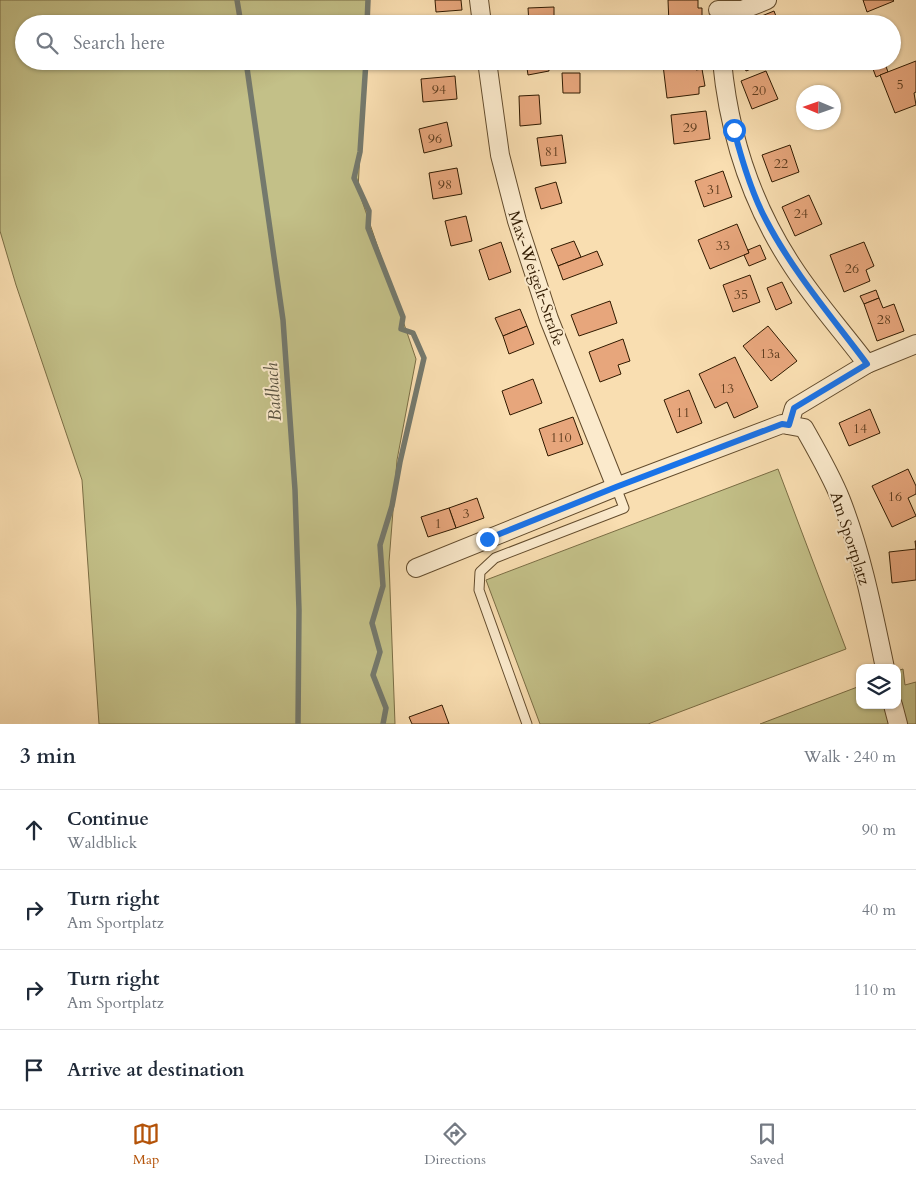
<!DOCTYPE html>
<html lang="en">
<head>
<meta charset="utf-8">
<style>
	body { margin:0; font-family:Cardo,serif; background:#f2f2f3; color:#1f2937 }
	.controls { position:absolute; right:15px; bottom:15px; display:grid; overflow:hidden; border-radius:10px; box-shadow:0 1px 4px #0004 }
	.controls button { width:45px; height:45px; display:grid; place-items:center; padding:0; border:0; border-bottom:1px solid #e0e1e3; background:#fff; color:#1f2937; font:25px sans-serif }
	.compass { position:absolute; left:796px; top:85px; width:45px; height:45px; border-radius:50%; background:#fff; box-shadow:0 1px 4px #0004; rotate:272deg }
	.stop { position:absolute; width:15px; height:15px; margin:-11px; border:4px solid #1a73e8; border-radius:50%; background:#fff }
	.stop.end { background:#1a73e8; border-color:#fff; box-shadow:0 1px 5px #0008 }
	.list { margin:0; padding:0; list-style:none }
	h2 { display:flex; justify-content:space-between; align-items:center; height:65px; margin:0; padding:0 20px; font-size:21px }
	h2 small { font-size:16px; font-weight:400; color:#747a83 }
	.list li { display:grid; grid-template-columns:32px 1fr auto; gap:15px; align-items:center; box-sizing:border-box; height:80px; padding:0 20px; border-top:1px solid #e0e1e3 }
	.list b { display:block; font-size:19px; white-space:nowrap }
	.list p { margin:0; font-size:16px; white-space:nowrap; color:#747a83 }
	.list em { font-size:16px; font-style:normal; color:#747a83 }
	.icon { flex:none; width:28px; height:28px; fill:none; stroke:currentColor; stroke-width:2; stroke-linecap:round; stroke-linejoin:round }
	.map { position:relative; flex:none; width:916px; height:724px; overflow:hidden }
	.search { position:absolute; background:#fff; box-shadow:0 1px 4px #0004; left:15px; right:15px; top:15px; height:55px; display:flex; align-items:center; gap:12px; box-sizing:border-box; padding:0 18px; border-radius:28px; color:#747a83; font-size:19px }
	.sheet { height:385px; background:#fff }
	nav { display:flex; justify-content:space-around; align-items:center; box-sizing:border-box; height:70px; border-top:1px solid #e0e1e3; background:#fff; font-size:14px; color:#747a83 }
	nav a { display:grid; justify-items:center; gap:2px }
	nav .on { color:#b45309 }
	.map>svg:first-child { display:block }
	.green { fill:#c3c088; stroke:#7a6d44 }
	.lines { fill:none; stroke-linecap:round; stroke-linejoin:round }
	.stream { stroke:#74796d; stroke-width:5.5 }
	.building { fill:#e7a67c; stroke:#301a00 }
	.lane-casing { stroke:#624b2c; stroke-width:11 }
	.street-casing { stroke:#624b2c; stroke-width:20 }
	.lane { stroke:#fbeacc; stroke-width:9 }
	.street { stroke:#fbeacc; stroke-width:18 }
	.route { stroke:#1a73e8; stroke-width:6 }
	.labels { text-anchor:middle; stroke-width:4; stroke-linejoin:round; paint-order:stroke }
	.number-label { font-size:14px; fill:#5e3d1f }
	.street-label { font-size:16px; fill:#301a00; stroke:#fbeacc }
	.water-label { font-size:18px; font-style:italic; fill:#585240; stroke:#fbeacc }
</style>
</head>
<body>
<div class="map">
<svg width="916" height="724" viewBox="0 0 916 724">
	<rect width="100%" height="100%" fill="#f9deb1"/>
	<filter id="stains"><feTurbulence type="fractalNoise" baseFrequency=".004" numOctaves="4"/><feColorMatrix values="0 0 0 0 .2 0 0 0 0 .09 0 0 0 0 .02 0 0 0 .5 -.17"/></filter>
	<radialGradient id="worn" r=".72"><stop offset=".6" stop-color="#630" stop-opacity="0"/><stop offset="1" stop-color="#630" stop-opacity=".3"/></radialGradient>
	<!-- green -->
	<g class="green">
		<polygon points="0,0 368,0 367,24 24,24 24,61 365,61 358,189 416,359 397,460 389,562 395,724 99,724 82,480 16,285 0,231"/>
		<polygon points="778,469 846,649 648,724 540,724 486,580"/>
		<polygon points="903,669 905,685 916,682 916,724 760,724 860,686 860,705 897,705 897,671"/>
	</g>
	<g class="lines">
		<!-- stream -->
		<g class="stream">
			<polyline points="237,0 241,24"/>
			<polyline points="367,24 368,0"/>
			<polyline points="246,61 283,320 295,490 299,610 298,724"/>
			<polyline points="366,61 360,152 354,178 369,211 368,228 403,317 401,329 413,333 424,358 400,462 392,506 380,545 383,586 372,623 380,652 373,675 386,708 383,724"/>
		</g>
	</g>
	<!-- building -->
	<g class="building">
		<polygon points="435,0 461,0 462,10 436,12"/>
		<polygon points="668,0 698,0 698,8 702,8 702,16 699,16 699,24 669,24"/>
		<polygon points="863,0 893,0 894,1 867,12"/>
		<polygon points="554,7 554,24 529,24 528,8"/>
		<polygon points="774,11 779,24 742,24"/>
		<polygon points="526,61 548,61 549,71 528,75"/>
		<polygon points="658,61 677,61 677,63 663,65 663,68 659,68"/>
		<polygon points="695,61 696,70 702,69 705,86 699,87 699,94 667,98 663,65"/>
		<polygon points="742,61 770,61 746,71"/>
		<polygon points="870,61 884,61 888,72 876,77"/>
		<polygon points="916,61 916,92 914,93 916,105 895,113 880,75"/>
		<polygon points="766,71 778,99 752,109 741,81"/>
		<polygon points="562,73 580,73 580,93 563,93"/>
		<polygon points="455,76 457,99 423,102 421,79"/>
		<polygon points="539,95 541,124 520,126 519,96"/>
		<polygon points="706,111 710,139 674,144 671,115"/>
		<polygon points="447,122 452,146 424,153 419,129"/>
		<polygon points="562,135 566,163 541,166 537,138"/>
		<polygon points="790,145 799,172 772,182 762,155"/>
		<polygon points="457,168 462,194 433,199 429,173"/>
		<polygon points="723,171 732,197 704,207 695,181"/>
		<polygon points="556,182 562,203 541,209 535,188"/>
		<polygon points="809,195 822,224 795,236 782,207"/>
		<polygon points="466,216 472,241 451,246 445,221"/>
		<polygon points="737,224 749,253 710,269 698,240"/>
		<polygon points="574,241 581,257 558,266 551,249"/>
		<polygon points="501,242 511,272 489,280 479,250"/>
		<polygon points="864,242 874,266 866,270 870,281 844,292 830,255"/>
		<polygon points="760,245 766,259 749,266 744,255 749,253 748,250"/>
		<polygon points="597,251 603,265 563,280 558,266"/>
		<polygon points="750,275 760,302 733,312 723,285"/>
		<polygon points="782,282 792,303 776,310 767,288"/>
		<polygon points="876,290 879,298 864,304 860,296"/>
		<polygon points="879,298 883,308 894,304 904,331 877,341 864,304"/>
		<polygon points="610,301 617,323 579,336 571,315"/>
		<polygon points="520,309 527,326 503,336 495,318"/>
		<polygon points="527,326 534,344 509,354 503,336"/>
		<polygon points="768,326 797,361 771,381 743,346"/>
		<polygon points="623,339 630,361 618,365 621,374 600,382 589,352"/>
		<polygon points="735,357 758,407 734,418 727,402 715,408 699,374"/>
		<polygon points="533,379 542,403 510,415 502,391"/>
		<polygon points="689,390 702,423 677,433 664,400"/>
		<polygon points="870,409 880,433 849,446 839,423"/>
		<polygon points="573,417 583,444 548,456 539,429"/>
		<polygon points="908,469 916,486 916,494 908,498 916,516 892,527 872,486"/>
		<polygon points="477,498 484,518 456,528 449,508"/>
		<polygon points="449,508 456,528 428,537 421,517"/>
		<polygon points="915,541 916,541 916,580 892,583 889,552 916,549"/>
		<polygon points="442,705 449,724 412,724 409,717"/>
	</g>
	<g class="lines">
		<defs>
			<polyline id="lane" points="527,724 479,590 480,572 495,558 624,508 616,487"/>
			<g id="street">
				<polyline points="479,0 482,24"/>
				<polyline points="718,10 742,10 767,0"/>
				<polyline points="487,61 500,155 517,221 549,319 616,487"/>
				<path d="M722,61C729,135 752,205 793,267C815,301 843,332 867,364"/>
				<polyline points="789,425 794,408 867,364 916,344"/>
				<path d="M416,568L616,487L782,424L804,428C817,451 831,475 841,500C862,554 873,611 885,668"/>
				<polyline points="893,705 898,724"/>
			</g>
		</defs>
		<!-- lane casing -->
		<use href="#lane" class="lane-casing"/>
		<!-- street casing -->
		<use href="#street" class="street-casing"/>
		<!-- lane -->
		<use href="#lane" class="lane"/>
		<!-- street -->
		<use href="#street" class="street"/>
	</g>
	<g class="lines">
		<!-- route -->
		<path class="route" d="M487,539L616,487L782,424L789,425L794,408L867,364C832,317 793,272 766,220C751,192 742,161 734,130"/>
	</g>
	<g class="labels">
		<!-- number labels -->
		<g class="number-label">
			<text x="900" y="89">5</text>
			<text x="439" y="94">94</text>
			<text x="759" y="95">20</text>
			<text x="690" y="132">29</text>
			<text x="435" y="143">96</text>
			<text x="552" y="156">81</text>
			<text x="781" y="168">22</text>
			<text x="445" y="189">98</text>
			<text x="714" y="194">31</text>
			<text x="801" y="218">24</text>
			<text x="723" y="250">33</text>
			<text x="852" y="273">26</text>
			<text x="741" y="299">35</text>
			<text x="884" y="324">28</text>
			<text x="770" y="358">13a</text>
			<text x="727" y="393">13</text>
			<text x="683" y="417">11</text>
			<text x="860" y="433">14</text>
			<text x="561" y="442">110</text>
			<text x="895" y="501">16</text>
			<text x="466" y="518">3</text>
			<text x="438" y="528">1</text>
		</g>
		<!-- street labels -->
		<g class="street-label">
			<text transform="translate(537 278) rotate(71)" y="6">Max-Weigelt-Straße</text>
			<text transform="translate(851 538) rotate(72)" y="6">Am Sportplatz</text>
		</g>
		<!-- water labels -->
		<g class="water-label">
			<text transform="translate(273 392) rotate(-94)" y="6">Badbach</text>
		</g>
	</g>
	<rect width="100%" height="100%" filter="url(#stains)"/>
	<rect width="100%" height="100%" fill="url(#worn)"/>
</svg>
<div class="controls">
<button><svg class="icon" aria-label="layers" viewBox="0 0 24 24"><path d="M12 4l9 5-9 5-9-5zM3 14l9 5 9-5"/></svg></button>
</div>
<svg class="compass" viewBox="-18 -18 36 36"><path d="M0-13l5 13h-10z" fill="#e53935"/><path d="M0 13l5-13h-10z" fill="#747a83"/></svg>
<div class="stop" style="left:734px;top:130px"></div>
<div class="stop end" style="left:487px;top:539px"></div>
<div class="search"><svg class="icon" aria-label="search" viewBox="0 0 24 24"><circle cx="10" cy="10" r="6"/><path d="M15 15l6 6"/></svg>Search here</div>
</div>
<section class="sheet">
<h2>3 min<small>Walk · 240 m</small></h2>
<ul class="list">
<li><svg class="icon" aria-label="ahead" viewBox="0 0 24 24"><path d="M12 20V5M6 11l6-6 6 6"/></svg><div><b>Continue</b><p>Waldblick</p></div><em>90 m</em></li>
<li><svg class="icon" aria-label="right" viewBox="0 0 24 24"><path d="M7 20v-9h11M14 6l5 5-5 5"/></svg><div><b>Turn right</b><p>Am Sportplatz</p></div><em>40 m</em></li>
<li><svg class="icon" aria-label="right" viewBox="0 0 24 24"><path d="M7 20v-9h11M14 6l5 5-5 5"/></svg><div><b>Turn right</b><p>Am Sportplatz</p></div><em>110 m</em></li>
<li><svg class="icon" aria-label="arrive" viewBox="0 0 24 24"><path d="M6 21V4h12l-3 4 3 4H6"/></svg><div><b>Arrive at destination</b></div></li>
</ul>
</section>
<nav>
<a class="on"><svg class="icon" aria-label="map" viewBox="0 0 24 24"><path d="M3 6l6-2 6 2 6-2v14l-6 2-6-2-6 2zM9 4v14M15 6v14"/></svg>Map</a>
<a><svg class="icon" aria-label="directions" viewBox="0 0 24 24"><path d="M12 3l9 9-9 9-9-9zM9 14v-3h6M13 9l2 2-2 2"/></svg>Directions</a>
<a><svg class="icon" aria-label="saved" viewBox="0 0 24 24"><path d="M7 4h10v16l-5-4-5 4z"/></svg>Saved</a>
</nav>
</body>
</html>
